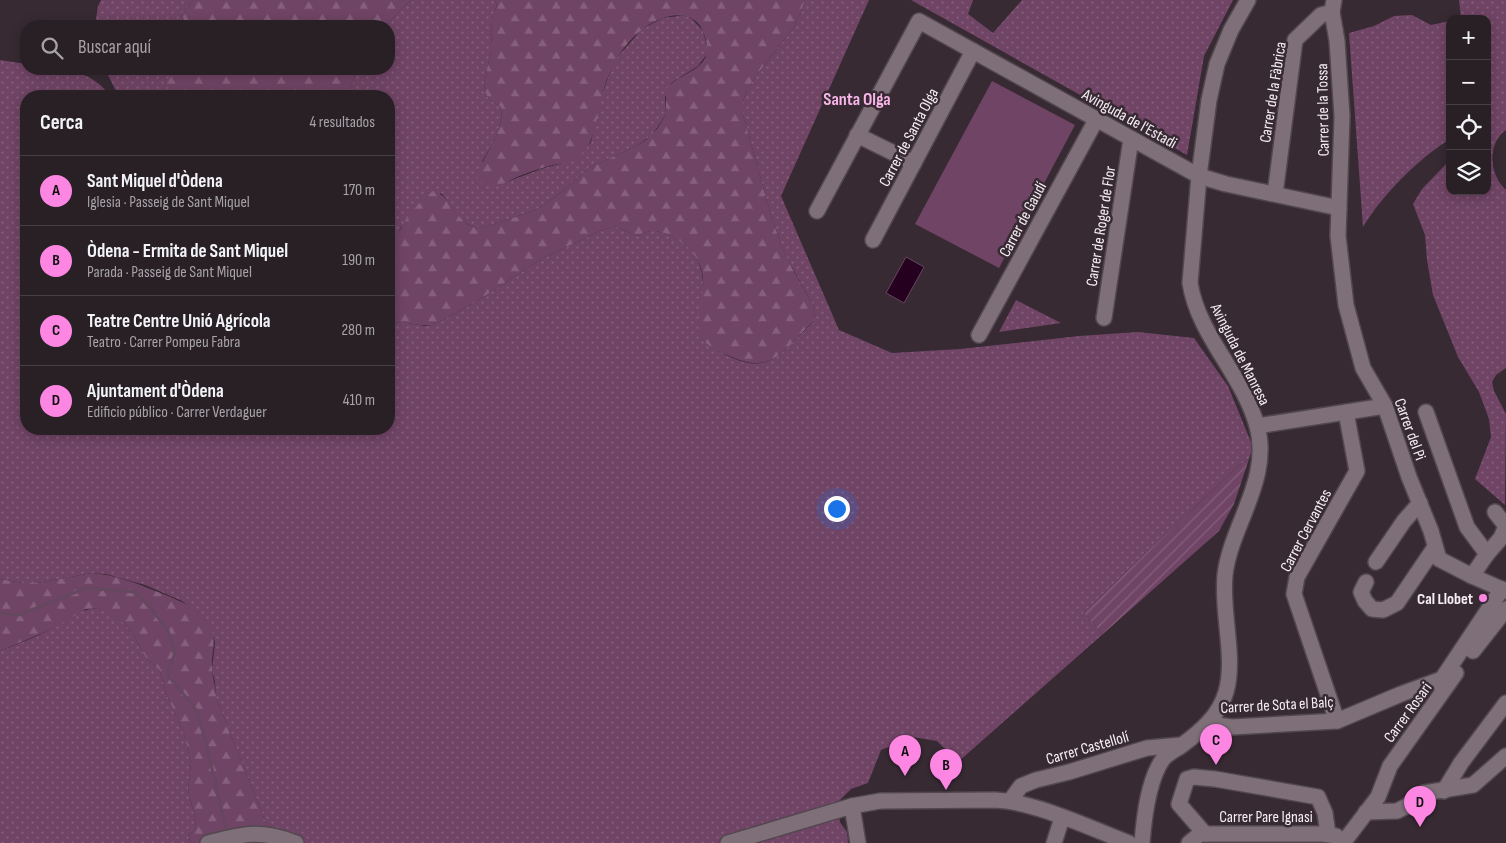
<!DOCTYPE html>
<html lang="es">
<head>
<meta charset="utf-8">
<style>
	body { margin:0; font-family:"Sofia Sans Condensed",sans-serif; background:#31282e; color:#f1f3f6 }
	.controls { position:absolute; right:15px; top:15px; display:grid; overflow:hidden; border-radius:10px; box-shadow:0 2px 12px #0003 }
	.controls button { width:45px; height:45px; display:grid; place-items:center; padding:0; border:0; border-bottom:1px solid #453e43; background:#292026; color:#f1f3f6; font:25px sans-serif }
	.you { position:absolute; left:836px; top:508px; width:18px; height:18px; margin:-12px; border:4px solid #fff; border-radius:50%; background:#1a73e8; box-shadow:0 0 0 8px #1a73e833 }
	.badge { display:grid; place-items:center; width:32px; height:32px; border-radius:50%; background:#fd86e3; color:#111; font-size:16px; font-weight:700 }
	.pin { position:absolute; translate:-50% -41px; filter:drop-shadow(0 1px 2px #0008) }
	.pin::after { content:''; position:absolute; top:26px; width:18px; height:15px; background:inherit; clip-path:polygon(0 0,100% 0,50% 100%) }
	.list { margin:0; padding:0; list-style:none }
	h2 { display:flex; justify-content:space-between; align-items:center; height:65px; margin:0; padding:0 20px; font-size:21px }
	h2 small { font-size:16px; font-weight:400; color:#a5a3a7 }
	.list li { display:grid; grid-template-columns:32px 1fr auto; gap:15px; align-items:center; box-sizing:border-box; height:70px; padding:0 20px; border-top:1px solid #453e43 }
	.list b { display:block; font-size:19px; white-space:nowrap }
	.list p { margin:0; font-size:16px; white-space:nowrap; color:#a5a3a7 }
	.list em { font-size:16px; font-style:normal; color:#a5a3a7 }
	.icon { flex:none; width:28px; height:28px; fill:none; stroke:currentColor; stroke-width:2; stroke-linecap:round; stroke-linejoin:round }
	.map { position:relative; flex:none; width:1506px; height:843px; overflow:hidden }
	.search { position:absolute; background:#292026; box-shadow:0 2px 12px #0003; left:20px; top:20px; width:375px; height:55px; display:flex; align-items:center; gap:12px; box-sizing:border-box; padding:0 18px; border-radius:20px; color:#a5a3a7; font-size:19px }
	.panel { position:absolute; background:#292026; box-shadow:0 2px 12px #0003; left:20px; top:90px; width:375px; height:345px; border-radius:20px }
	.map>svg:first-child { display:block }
	.grass { fill:url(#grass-dots) }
	.forest { fill:url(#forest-firs) }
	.park { fill:#704465 }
	.garden { fill:url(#garden-furrows) }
	.water { fill:#26001f; stroke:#65475f }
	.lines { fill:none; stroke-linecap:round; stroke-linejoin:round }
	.stream { stroke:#65475f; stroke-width:3 }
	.minor-casing { stroke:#52474f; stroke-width:18 }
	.minor { stroke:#7e6f79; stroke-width:15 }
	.poi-dot { fill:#fd86e3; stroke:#372a33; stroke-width:2 }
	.labels { text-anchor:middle; stroke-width:5; stroke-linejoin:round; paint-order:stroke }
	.street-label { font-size:16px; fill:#f7eef4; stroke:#372a33 }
	.poi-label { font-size:16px; font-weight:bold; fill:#f7eef4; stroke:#372a33; text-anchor:end }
	.neighbourhood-label { font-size:18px; font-weight:bold; fill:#f8b5e7; stroke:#372a33 }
</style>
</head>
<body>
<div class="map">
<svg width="1506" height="843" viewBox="0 0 1506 843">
	<defs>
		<pattern id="grass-dots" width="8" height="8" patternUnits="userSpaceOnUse" patternTransform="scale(1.25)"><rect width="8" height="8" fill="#704465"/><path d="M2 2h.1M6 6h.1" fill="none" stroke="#855f7c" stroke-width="1.8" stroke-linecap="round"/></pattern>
		<pattern id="forest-firs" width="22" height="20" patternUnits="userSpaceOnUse" patternTransform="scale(1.25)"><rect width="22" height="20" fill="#704465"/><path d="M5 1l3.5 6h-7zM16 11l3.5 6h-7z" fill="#855f7c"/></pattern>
		<pattern id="garden-furrows" width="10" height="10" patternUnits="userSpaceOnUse" patternTransform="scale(1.25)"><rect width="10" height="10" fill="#704465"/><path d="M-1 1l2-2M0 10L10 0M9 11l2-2" fill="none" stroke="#855f7c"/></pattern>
	</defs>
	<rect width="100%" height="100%" fill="#372a33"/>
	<!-- grass -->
	<g class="grass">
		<polygon points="101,0 193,0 181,15 188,26 95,26 98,6"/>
		<path d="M412,0H495L497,5L492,18L491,52L484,83L485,92L489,99L501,107C504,127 491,145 482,162L496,186L541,169L577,159L591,142L600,100L614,61L642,29L663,18L685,15L692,19L703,31L707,46V54L698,66L671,83L665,97L666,114L652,135L638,145L589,168L558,195L536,210L483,228C461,229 455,207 441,193L401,227L391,253L389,267V96H348L357,69H389V26H386L402,8Z"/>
		<path d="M805,0H869L781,196L839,330L892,353L960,349L1079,336L1138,332L1194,338L1228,386L1253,447L1249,459L1237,467L1083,613L1103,634L958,762L937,741L913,737L881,750L868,783L851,789L837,803L840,822L847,832L848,843H274L216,698L215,682L212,670L215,642L211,630L204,619L182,601L145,585L106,574L92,573L37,583H23L0,579V60L26,64V69C62,69 86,66 111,96H26V429H389V323L401,322L425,326L433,325L474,303L543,258L600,231L615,226L637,236C651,229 656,230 671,236C715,255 702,299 699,336C708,346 717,350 728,356C763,372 775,361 799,336C804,331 810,326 815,320L813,305L788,260L781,244L772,219L742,111V104L747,90L756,76L794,27L801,12Z"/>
		<polygon points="911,0 973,0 968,14 993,33 1022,0 1233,0 1204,56 1187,155"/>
		<path d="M1459,0H1506V130C1487,143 1489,175 1506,190V368L1496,375L1492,382L1494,391L1506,414L1505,505L1475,479L1491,437L1489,419L1479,392L1458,357L1433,295L1427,260L1425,235L1413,204L1422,189L1450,160V191H1487V134L1491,127L1487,124V19H1460L1461,18Z"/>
		<path d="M1412,15L1431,25L1450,21V139C1418,159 1383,194 1363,227L1349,33L1374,26L1394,16Z"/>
		<polygon points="105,69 177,69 172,73 169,92 174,96 123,96 115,89"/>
		<polygon points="1016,300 1061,323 999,332"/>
		<path d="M102,608L124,623L133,634L146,658L159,669L166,693L184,734L191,763L188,791L196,821L195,830L188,835L191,843H0V651C17,644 35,638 51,629C72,618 75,609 102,608Z"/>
	</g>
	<!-- forest -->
	<g class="forest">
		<polygon points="193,0 412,0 402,8 386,26 188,26 181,15"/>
		<path d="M495,0H805L801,12L794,27L756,76L747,90L742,104V111L772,219L781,244L792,268L813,305L815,320C810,325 804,330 799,336C777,359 765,371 732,357C719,352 708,347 699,336C695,309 713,282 695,256C689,247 681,241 671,236C657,230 651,229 637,236L615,226L600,231L543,258L474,303L433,325C418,327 404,320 389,323C389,282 385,242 414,209C420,202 426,196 433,191C457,198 455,229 483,228L536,210L558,195L589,168L638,145L646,140L657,129L666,114V89C677,75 700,72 706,56C708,50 707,43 705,37C696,5 663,14 643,29C621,45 607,73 601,99C596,119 595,144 578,158C572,163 561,163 553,165C541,168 529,172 517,177C502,184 490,194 477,178C483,154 505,132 501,107L489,99L485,92L484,83L491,52L492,18L497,5Z"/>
		<polygon points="177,69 357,69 348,96 174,96 169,92 166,82 172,73"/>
		<path d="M92,573C116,575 136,583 158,592C178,600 201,608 211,629C217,642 211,654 212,667C212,676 216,688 216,698L274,843H191L188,835L195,830L196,821L188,791L191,763L184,734L166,693L159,669L146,658L133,634L124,623L101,608L86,609L52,629L0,651V579L23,583H37Z"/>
	</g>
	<!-- park -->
	<polygon class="park" points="992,81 1075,125 999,268 915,224"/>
	<!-- garden -->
	<polygon class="garden" points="1249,459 1234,504 1219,531 1103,634 1083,613 1237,467"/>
	<!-- water -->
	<polygon class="water" points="906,257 924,267 904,303 886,293"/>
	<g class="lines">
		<!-- stream -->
		<polyline class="stream" points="0,613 19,615 86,588 135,592 153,611 168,631 175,653 167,674 197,711 206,743 227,833"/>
		<defs>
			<g id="minor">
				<polyline points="1334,0 1332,12 1337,41 1342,116 1338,236 1346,305 1363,368 1385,406 1409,477 1431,531 1439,559 1472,576 1506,591"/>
				<polyline points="857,135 914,163"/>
				<polyline points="1275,194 1295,40 1321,15 1332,12"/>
				<polyline points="817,211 919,21 1199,176 1226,184 1339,208"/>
				<polyline points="873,240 973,51"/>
				<polyline points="1104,318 1131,139"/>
				<polyline points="979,335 1096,120"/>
				<polyline points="1426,412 1467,527 1487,554 1472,576"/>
				<polyline points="1257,426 1385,406"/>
				<polyline points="1487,554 1501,538 1506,526 1495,512"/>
				<polyline points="1376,562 1404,521 1420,503"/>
				<polyline points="1366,582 1361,592 1365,601 1372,609 1383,610 1397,603 1435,547"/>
				<polyline points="1473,651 1506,609"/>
				<polyline points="1337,721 1294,594 1297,577 1357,471 1346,412"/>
				<polyline points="1208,724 1232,727 1337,721 1401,694 1442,679 1502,589"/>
				<polyline points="1444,791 1461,763 1506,703"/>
				<polyline points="1010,801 1021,786 1036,780 1069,772 1147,748 1181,745"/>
				<polyline points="852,806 858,843"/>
				<polyline points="1366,812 1397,811 1407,806 1424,793 1473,785 1506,756"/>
				<polyline points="1205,834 1179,804 1187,779 1194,777 1215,779 1318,797 1325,813 1328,834"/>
				<path d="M208,843C243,834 260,829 296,843"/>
				<path d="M728,843L852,806L880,801L995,800C1036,802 1090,828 1129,843"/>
				<polyline points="1054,843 1062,818"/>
				<path d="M1142,843C1144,818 1148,780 1163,759C1167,754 1175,750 1181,746C1201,731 1219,716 1226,692C1236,657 1221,612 1225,575C1230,527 1272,479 1257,426C1243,375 1198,335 1190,283L1199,176L1209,100L1217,64L1231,30L1248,0"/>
				<polyline points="1189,843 1200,834 1323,834 1336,836"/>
				<polyline points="1343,843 1378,797 1390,766 1456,673"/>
			</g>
		</defs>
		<!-- minor casing -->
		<use href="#minor" class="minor-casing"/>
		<!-- minor -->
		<use href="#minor" class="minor"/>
	</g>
	<!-- markers -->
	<circle class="poi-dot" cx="1483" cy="598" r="5"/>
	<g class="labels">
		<!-- street labels -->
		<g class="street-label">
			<text transform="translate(1272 92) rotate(-81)" y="6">Carrer de la Fàbrica</text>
			<text transform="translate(1322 110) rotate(-91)" y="6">Carrer de la Tossa</text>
			<text transform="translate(1130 118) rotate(29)" y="6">Avinguda de l'Estadi</text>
			<text transform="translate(908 137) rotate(-62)" y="6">Carrer de Santa Olga</text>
			<text transform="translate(1022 219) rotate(-62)" y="6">Carrer de Gaudí</text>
			<text transform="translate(1100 226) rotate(-81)" y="6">Carrer de Roger de Flor</text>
			<text transform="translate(1241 354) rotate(63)" y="6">Avinguda de Manresa</text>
			<text transform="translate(1411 429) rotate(70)" y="6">Carrer del Pi</text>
			<text transform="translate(1305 530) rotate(-62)" y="6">Carrer Cervantes</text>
			<text transform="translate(1277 704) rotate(-3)" y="6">Carrer de Sota el Balç</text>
			<text transform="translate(1407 712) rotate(-54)" y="6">Carrer Rosari</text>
			<text transform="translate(1087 747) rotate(-16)" y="6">Carrer Castellolí</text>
			<text x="1266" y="822">Carrer Pare Ignasi</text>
		</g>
		<!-- poi labels -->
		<g class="poi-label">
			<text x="1473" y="604">Cal Llobet</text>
		</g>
		<!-- neighbourhood labels -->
		<g class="neighbourhood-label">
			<text x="857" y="105">Santa Olga</text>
		</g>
	</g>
</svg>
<div class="controls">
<button>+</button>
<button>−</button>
<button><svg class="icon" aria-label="locate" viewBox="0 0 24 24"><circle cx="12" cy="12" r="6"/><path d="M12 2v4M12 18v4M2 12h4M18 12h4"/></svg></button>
<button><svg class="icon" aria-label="layers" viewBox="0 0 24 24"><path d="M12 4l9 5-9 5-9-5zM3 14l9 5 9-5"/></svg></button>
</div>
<div class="you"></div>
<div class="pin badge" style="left:905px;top:776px">A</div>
<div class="pin badge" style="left:946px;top:790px">B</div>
<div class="pin badge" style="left:1216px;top:765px">C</div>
<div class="pin badge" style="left:1420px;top:827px">D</div>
<div class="search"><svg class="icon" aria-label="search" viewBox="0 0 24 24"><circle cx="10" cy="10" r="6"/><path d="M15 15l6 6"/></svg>Buscar aquí</div>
<section class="panel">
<h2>Cerca<small>4 resultados</small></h2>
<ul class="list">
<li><span class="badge">A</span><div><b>Sant Miquel d'Òdena</b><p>Iglesia · Passeig de Sant Miquel</p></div><em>170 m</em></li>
<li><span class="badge">B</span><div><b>Òdena - Ermita de Sant Miquel</b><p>Parada · Passeig de Sant Miquel</p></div><em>190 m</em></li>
<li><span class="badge">C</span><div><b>Teatre Centre Unió Agrícola</b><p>Teatro · Carrer Pompeu Fabra</p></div><em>280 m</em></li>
<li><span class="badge">D</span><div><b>Ajuntament d'Òdena</b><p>Edificio público · Carrer Verdaguer</p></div><em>410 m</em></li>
</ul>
</section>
</div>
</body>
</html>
